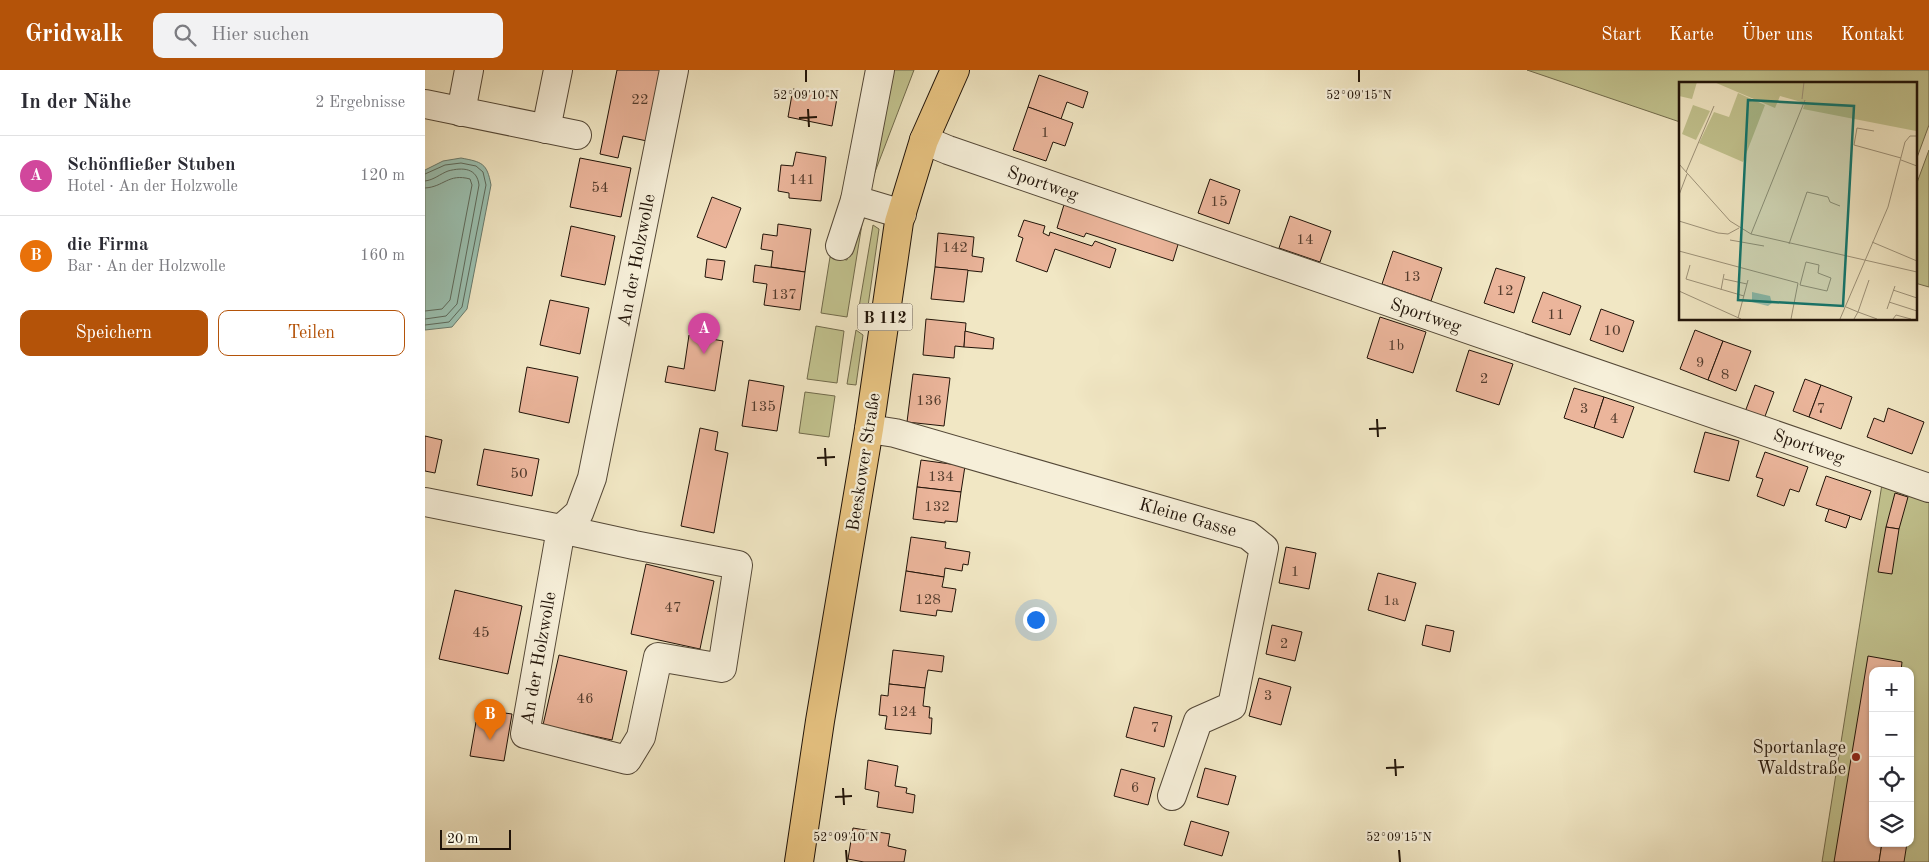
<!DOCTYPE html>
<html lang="de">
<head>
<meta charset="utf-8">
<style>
	body { margin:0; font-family:"Old Standard TT",serif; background:#f2f2f3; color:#2b2b33 }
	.controls { position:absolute; right:15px; bottom:15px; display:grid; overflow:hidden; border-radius:10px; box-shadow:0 1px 4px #0004 }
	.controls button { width:45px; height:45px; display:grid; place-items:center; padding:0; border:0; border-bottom:1px solid #e1e1e2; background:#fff; color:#2b2b33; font:25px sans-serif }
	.scale { position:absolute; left:15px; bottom:12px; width:71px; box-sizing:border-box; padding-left:5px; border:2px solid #201308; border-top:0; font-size:14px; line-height:18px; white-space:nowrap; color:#201308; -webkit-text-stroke:4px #f6efd9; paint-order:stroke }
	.you { position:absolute; left:610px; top:549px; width:18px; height:18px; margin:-12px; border:4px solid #fff; border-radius:50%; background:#1a73e8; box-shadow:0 0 0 8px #1a73e833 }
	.badge { display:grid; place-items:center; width:32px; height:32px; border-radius:50%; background:#b45309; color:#fff; font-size:16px; font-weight:700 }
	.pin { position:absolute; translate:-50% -41px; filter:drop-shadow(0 1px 2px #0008) }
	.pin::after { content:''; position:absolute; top:26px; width:18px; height:15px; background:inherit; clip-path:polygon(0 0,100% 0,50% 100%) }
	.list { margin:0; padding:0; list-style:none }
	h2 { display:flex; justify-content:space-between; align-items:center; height:65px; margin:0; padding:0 20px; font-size:21px }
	h2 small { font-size:16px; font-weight:400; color:#7c7c81 }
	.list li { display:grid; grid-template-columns:32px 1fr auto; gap:15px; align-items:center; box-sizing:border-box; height:80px; padding:0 20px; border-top:1px solid #e1e1e2 }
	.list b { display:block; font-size:19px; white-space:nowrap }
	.list p { margin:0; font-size:16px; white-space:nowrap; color:#7c7c81 }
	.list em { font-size:16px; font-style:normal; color:#7c7c81 }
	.actions { display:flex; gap:10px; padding:15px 20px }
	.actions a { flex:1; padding:11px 0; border:1px solid #b45309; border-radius:10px; text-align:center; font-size:18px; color:#b45309 }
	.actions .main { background:#b45309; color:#fff }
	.icon { flex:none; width:28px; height:28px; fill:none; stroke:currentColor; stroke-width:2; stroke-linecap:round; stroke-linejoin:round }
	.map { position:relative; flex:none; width:1504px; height:792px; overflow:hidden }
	header { display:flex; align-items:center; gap:30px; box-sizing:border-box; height:70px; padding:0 25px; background:#b45309; color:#fff }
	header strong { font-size:24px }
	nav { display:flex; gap:28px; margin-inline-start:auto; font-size:18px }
	.search { width:350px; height:45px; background:#f2f2f3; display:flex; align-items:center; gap:12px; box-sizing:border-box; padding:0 18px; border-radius:10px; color:#7c7c81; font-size:19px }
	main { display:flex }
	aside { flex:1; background:#fff }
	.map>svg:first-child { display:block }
	.green { fill:#c2c38f; stroke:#716b4c; fill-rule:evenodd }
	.water { fill:#9bc0b0; stroke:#6a7b6d }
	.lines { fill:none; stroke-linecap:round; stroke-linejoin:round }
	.shore { stroke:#5e6a5c; stroke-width:1 }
	.building { fill:#ebb59b; stroke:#201308 }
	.minor-casing { stroke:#544837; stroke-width:30 }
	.major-casing { stroke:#201308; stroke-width:30 }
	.minor { stroke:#f6efd9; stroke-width:28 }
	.major { stroke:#e8c482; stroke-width:28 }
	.ticks { fill:none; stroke:#201308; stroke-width:2 }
	.poi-dot { fill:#8f2418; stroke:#f6efd9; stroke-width:2 }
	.labels { text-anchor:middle; stroke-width:4.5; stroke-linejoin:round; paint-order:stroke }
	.number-label { font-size:15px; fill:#533c2d }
	.shield { fill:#f6efd9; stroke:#605547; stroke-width:1 }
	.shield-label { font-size:16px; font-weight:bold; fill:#201308 }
	.street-label { font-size:18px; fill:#201308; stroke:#f6efd9 }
	.poi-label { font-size:18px; fill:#201308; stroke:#f6efd9; text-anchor:end }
	.inset-road { fill:none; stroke:#9d9279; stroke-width:1 }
	.view { fill:#0f766e; fill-opacity:0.15; stroke:#0f766e; stroke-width:2.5 }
	.inset-edge { fill:none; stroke:#201308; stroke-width:2.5 }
	.ticks-label { font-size:12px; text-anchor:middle; fill:#201308; stroke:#f6efd9; stroke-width:4.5; stroke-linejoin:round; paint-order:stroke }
</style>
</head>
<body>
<header>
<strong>Gridwalk</strong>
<div class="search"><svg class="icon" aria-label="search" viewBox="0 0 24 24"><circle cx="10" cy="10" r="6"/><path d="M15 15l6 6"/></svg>Hier suchen</div>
<nav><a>Start</a><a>Karte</a><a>Über uns</a><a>Kontakt</a></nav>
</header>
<main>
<aside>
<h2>In der Nähe<small>2 Ergebnisse</small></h2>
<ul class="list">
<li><span class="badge" style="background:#d1479c">A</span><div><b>Schönfließer Stuben</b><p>Hotel · An der Holzwolle</p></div><em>120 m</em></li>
<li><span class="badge" style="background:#e8710a">B</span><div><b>die Firma</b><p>Bar · An der Holzwolle</p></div><em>160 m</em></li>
</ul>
<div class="actions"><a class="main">Speichern</a><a>Teilen</a></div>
</aside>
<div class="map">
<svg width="1504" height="792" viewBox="0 0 1504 792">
	<rect width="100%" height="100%" fill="#f1e7c4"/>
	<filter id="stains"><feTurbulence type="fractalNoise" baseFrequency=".004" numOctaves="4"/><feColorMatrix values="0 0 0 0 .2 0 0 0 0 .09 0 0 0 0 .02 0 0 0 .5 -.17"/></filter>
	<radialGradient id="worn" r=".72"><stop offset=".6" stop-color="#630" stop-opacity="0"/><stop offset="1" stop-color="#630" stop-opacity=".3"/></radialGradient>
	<!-- green -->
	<g class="green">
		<polygon points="464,0 489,0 445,115"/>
		<polygon points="1102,0 1504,0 1504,55 1490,93 1490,14 1255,14 1255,52"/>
		<polygon points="1504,80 1504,217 1490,213 1490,118"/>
		<polygon points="437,154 422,247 396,243 405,187 422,190 427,155"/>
		<polygon points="448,155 454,159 442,243 433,243"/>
		<polygon points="391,256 419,261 412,313 382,309"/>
		<polygon points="431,260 438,265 431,315 422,314"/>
		<polygon points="380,322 410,326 404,367 374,363"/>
		<path d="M1457,414L1504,428V792H1397ZM1448,601H1485V773H1448Z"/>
	</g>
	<!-- water -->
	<path class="water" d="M36,88C57,92 62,93 66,115L42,239L27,257L0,260V100L18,91Z"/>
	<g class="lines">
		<!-- shore -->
		<g class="shore">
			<polyline points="0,104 20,95 36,93 51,96 58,102 61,115 37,237 24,252 0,255"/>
			<path d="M0,111C9,110 15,104 23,101C38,97 52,98 54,115L32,234L21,246L0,249"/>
			<path d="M0,118C19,117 23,103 45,109L47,115L25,230L17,239L0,241"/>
		</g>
	</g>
	<!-- building -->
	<g class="building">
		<polygon points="192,0 236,0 222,71 198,66 193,88 175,84"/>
		<polygon points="614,5 663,22 658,38 642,32 636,49 603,37"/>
		<polygon points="368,19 412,28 407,56 363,47"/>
		<polygon points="603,37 648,53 640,76 628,72 621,91 588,80"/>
		<polygon points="371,82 401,87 396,131 364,128 364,123 353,121 356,95 368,96"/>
		<polygon points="155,88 206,98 196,147 145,137"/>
		<polygon points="785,109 815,120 804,154 773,143"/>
		<polygon points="287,127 316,138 301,178 272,167"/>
		<polygon points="641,128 755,168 748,191 661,163 659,167 632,158"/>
		<polygon points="865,146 906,161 895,192 854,178"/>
		<polygon points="599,150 620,156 618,163 624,166 625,162 667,176 670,171 691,179 685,198 630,179 622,202 591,191 598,168 593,166"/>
		<polygon points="353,154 386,159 380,202 346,197 348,181 336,179 338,164 352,166"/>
		<polygon points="146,156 190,166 180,215 136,206"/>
		<polygon points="513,163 549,167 547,186 559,188 557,202 510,197"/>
		<polygon points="968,181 1017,198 1006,231 957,214"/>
		<polygon points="282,189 300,191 297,210 280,207"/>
		<polygon points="330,195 380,202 375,240 339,235 342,214 328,212"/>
		<polygon points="510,197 543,200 539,232 506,229"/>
		<polygon points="1071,198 1100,207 1089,243 1059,233"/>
		<polygon points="1118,222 1156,236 1145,265 1107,252"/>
		<polygon points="125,230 164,238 155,284 115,275"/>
		<polygon points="1176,239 1209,251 1198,282 1165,270"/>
		<polygon points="955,247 1001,262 988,303 942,288"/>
		<polygon points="501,249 541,253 539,277 530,276 529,288 498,285"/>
		<polygon points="1270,260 1298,271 1283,310 1255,299"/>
		<polygon points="540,261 569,268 568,279 539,277"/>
		<polygon points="264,265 298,271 290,321 240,312 243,296 259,299"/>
		<polygon points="1298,271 1326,281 1311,321 1283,310"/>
		<polygon points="1044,280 1088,294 1074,335 1031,321"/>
		<polygon points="102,297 153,307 144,353 94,342"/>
		<polygon points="488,304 525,308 519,356 482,352"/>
		<polygon points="1380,309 1396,315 1384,347 1368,341"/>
		<polygon points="324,310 359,316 352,361 317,356"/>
		<polygon points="1330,315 1349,322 1339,349 1320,342"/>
		<polygon points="1396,315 1427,327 1416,359 1384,347"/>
		<polygon points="1149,318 1179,327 1169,358 1139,348"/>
		<polygon points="1179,327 1209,337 1198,368 1169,358"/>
		<polygon points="1463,338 1499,352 1487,384 1442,367 1449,348 1459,352"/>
		<polygon points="275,358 293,362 290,380 303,383 289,463 256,456"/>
		<polygon points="1280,362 1314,371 1304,411 1269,402"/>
		<polygon points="0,366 17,370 10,403 0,401"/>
		<polygon points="59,379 114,389 107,426 52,415"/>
		<polygon points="1340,382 1383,397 1374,422 1365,419 1359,436 1332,426 1338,409 1331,407"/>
		<polygon points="496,390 540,396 536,422 492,417"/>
		<polygon points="1401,406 1446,421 1436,450 1391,435"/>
		<polygon points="492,417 536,422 532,452 520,451 520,453 488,449"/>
		<polygon points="1470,423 1483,427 1474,459 1461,457"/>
		<polygon points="1404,439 1425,446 1421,458 1400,451"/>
		<polygon points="1461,457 1474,459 1467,504 1453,502"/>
		<polygon points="486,467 521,472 520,478 545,482 543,495 538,494 537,501 520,498 519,507 481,501"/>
		<polygon points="861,477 891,483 884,519 854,513"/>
		<polygon points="221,494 289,511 275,579 206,564"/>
		<polygon points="481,501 519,507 517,517 531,519 527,542 512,540 511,546 475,541"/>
		<polygon points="953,503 991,513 980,551 943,540"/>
		<polygon points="30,520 97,536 83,604 14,589"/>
		<polygon points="847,555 877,562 870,591 841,584"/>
		<polygon points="1001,555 1029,561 1025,582 997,575"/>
		<polygon points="468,580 519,586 517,602 503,600 500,618 464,614"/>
		<polygon points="134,585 202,601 187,670 118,655"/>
		<polygon points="1443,586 1477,592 1476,601 1448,601 1448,773 1457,773 1454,792 1409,792"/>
		<polygon points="834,608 866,617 856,655 824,646"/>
		<polygon points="464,614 500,618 498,636 505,637 504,648 507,648 506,664 460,659 462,646 454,645 456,625 463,626"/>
		<polygon points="709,637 747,646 739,677 701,667"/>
		<polygon points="65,641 87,644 79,691 45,686 51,652 63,654"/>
		<polygon points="443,690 473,696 470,716 482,718 481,723 490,725 488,743 452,737 454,722 440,719"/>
		<polygon points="780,698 811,706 803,735 772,727"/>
		<polygon points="696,699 730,708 723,735 689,726"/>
		<polygon points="766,751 804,762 797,786 759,775"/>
		<polygon points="428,758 465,764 463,776 481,780 479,792 439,792 423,789"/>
		<polygon points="1457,773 1482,773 1479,792 1454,792"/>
	</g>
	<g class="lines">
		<defs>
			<g id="minor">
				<polyline points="0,34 152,65"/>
				<polyline points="36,42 44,0"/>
				<polyline points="121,59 133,0"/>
				<polyline points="499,70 523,80 1504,418"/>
				<polyline points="430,130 477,144"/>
				<polyline points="415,176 430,130 455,0"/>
				<polyline points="444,359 470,363 823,465 839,478 807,636 773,651 747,726"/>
				<polyline points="0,432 136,459 154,443 167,408 249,0"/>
				<polygon points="136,459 209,475 313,495 297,598 233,587 216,667 202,690 100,664"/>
			</g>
			<polyline id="major" points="374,792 395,651 444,359 474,152 499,70 530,0"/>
		</defs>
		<!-- minor casing -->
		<use href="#minor" class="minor-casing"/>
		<!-- major casing -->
		<use href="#major" class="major-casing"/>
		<!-- minor -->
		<use href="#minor" class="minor"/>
		<!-- major -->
		<use href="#major" class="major"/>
	</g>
	<!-- ticks -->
	<path class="ticks" d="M381,0V12M934,0V12M383,39L384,57M374,48L392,47M952,349L953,367M944,359L961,358M400,378L401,396M392,388L410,387M970,689L971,706M961,698L979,697M418,718L419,735M410,727L427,726M421,780L422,792M974,780L975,792"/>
	<!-- markers -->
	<circle class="poi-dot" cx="1431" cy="687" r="5"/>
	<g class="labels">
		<!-- number labels -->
		<g class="number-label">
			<text x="215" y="34">22</text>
			<text x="620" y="67">1</text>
			<text x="377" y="114">141</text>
			<text x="175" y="122">54</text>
			<text x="794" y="136">15</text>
			<text x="880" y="174">14</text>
			<text x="530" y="182">142</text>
			<text x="987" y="211">13</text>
			<text x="1080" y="225">12</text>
			<text x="359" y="229">137</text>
			<text x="1131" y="249">11</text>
			<text x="1187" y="265">10</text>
			<text x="971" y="280">1b</text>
			<text x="1275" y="297">9</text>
			<text x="1300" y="309">8</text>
			<text x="1059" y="313">2</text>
			<text x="504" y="335">136</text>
			<text x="338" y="341">135</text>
			<text x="1159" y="343">3</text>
			<text x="1396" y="343">7</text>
			<text x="1189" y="353">4</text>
			<text x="94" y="408">50</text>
			<text x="516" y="411">134</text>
			<text x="512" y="441">132</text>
			<text x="870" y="506">1</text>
			<text x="503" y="534">128</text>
			<text x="966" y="535">1a</text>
			<text x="248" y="542">47</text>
			<text x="56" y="567">45</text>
			<text x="859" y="578">2</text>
			<text x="843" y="630">3</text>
			<text x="160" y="633">46</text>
			<text x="479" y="646">124</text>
			<text x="730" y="662">7</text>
			<text x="710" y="722">6</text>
		</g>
		<!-- shield labels -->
		<rect class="shield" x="432.5" y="233.5" width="55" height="27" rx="4"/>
		<g class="shield-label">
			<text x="460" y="253">B 112</text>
		</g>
		<!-- street labels -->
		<g class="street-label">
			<text transform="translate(618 113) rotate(19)" y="6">Sportweg</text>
			<text transform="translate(211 190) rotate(-79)" y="6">An der Holzwolle</text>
			<text transform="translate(1001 245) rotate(19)" y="6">Sportweg</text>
			<text transform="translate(1384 376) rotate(19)" y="6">Sportweg</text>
			<text transform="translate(438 392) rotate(-81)" y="6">Beeskower Straße</text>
			<text transform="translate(763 447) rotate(16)" y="6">Kleine Gasse</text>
			<text transform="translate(113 588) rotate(-80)" y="6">An der Holzwolle</text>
		</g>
		<!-- poi labels -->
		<g class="poi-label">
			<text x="1421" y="683">Sportanlage<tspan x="1421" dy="21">Waldstraße</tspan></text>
		</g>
	</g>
	<!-- overview -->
	<g transform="translate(1254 12)">
		<rect width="238" height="238" fill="#f1e7c4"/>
		<path d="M0,0H18L13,17L0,14ZM35,0H237V49L124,27L126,21L101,14L96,26ZM59,11L86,23L64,80L20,61L35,30L50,35ZM14,23L31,29L17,58L3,52Z" fill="#c2c38f"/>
		<path d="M73,210L91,214L93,221L89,224L73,220Z" fill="#9bc0b0"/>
		<path class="inset-road" d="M123,17L125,0M195,49L178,46L175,63L222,76M222,78L238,84M0,82L51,139L72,152L238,190M7,90L35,24M0,113L8,92M0,139L39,151L49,152L60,146M72,152L126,18M51,158L85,164M193,160L238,179M110,162L128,110L149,115L151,120L161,124M0,169L119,201L112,237M127,180L140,183L139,191L152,196L148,209L121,203ZM11,183L7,197L65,214M45,197L68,202M42,208L45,192M214,208L238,216M0,209L62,237M210,220L238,229M167,225L179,230L190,198M208,227L216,204M59,236L69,198M161,237L209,125L226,60L231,54H238M175,237L179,230L198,237M214,237L217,233L232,237"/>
		<path class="view" d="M69,18L175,24L164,224L59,218Z"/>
		<rect width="238" height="238" class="inset-edge"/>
	</g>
	<g class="ticks-label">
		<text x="381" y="29">52°09'10"N</text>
		<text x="934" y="29">52°09'15"N</text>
		<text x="421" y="771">52°09'10"N</text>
		<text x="974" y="771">52°09'15"N</text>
	</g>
	<rect width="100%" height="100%" filter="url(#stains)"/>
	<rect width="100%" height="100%" fill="url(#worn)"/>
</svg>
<div class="controls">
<button>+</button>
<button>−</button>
<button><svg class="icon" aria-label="locate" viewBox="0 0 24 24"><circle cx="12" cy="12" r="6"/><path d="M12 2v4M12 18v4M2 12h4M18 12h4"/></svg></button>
<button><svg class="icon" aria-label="layers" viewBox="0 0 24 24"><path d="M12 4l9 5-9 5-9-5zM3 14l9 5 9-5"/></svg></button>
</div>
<div class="scale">20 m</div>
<div class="you"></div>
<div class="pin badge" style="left:279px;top:284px;background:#d1479c">A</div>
<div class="pin badge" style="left:65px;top:670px;background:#e8710a">B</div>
</div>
</main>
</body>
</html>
